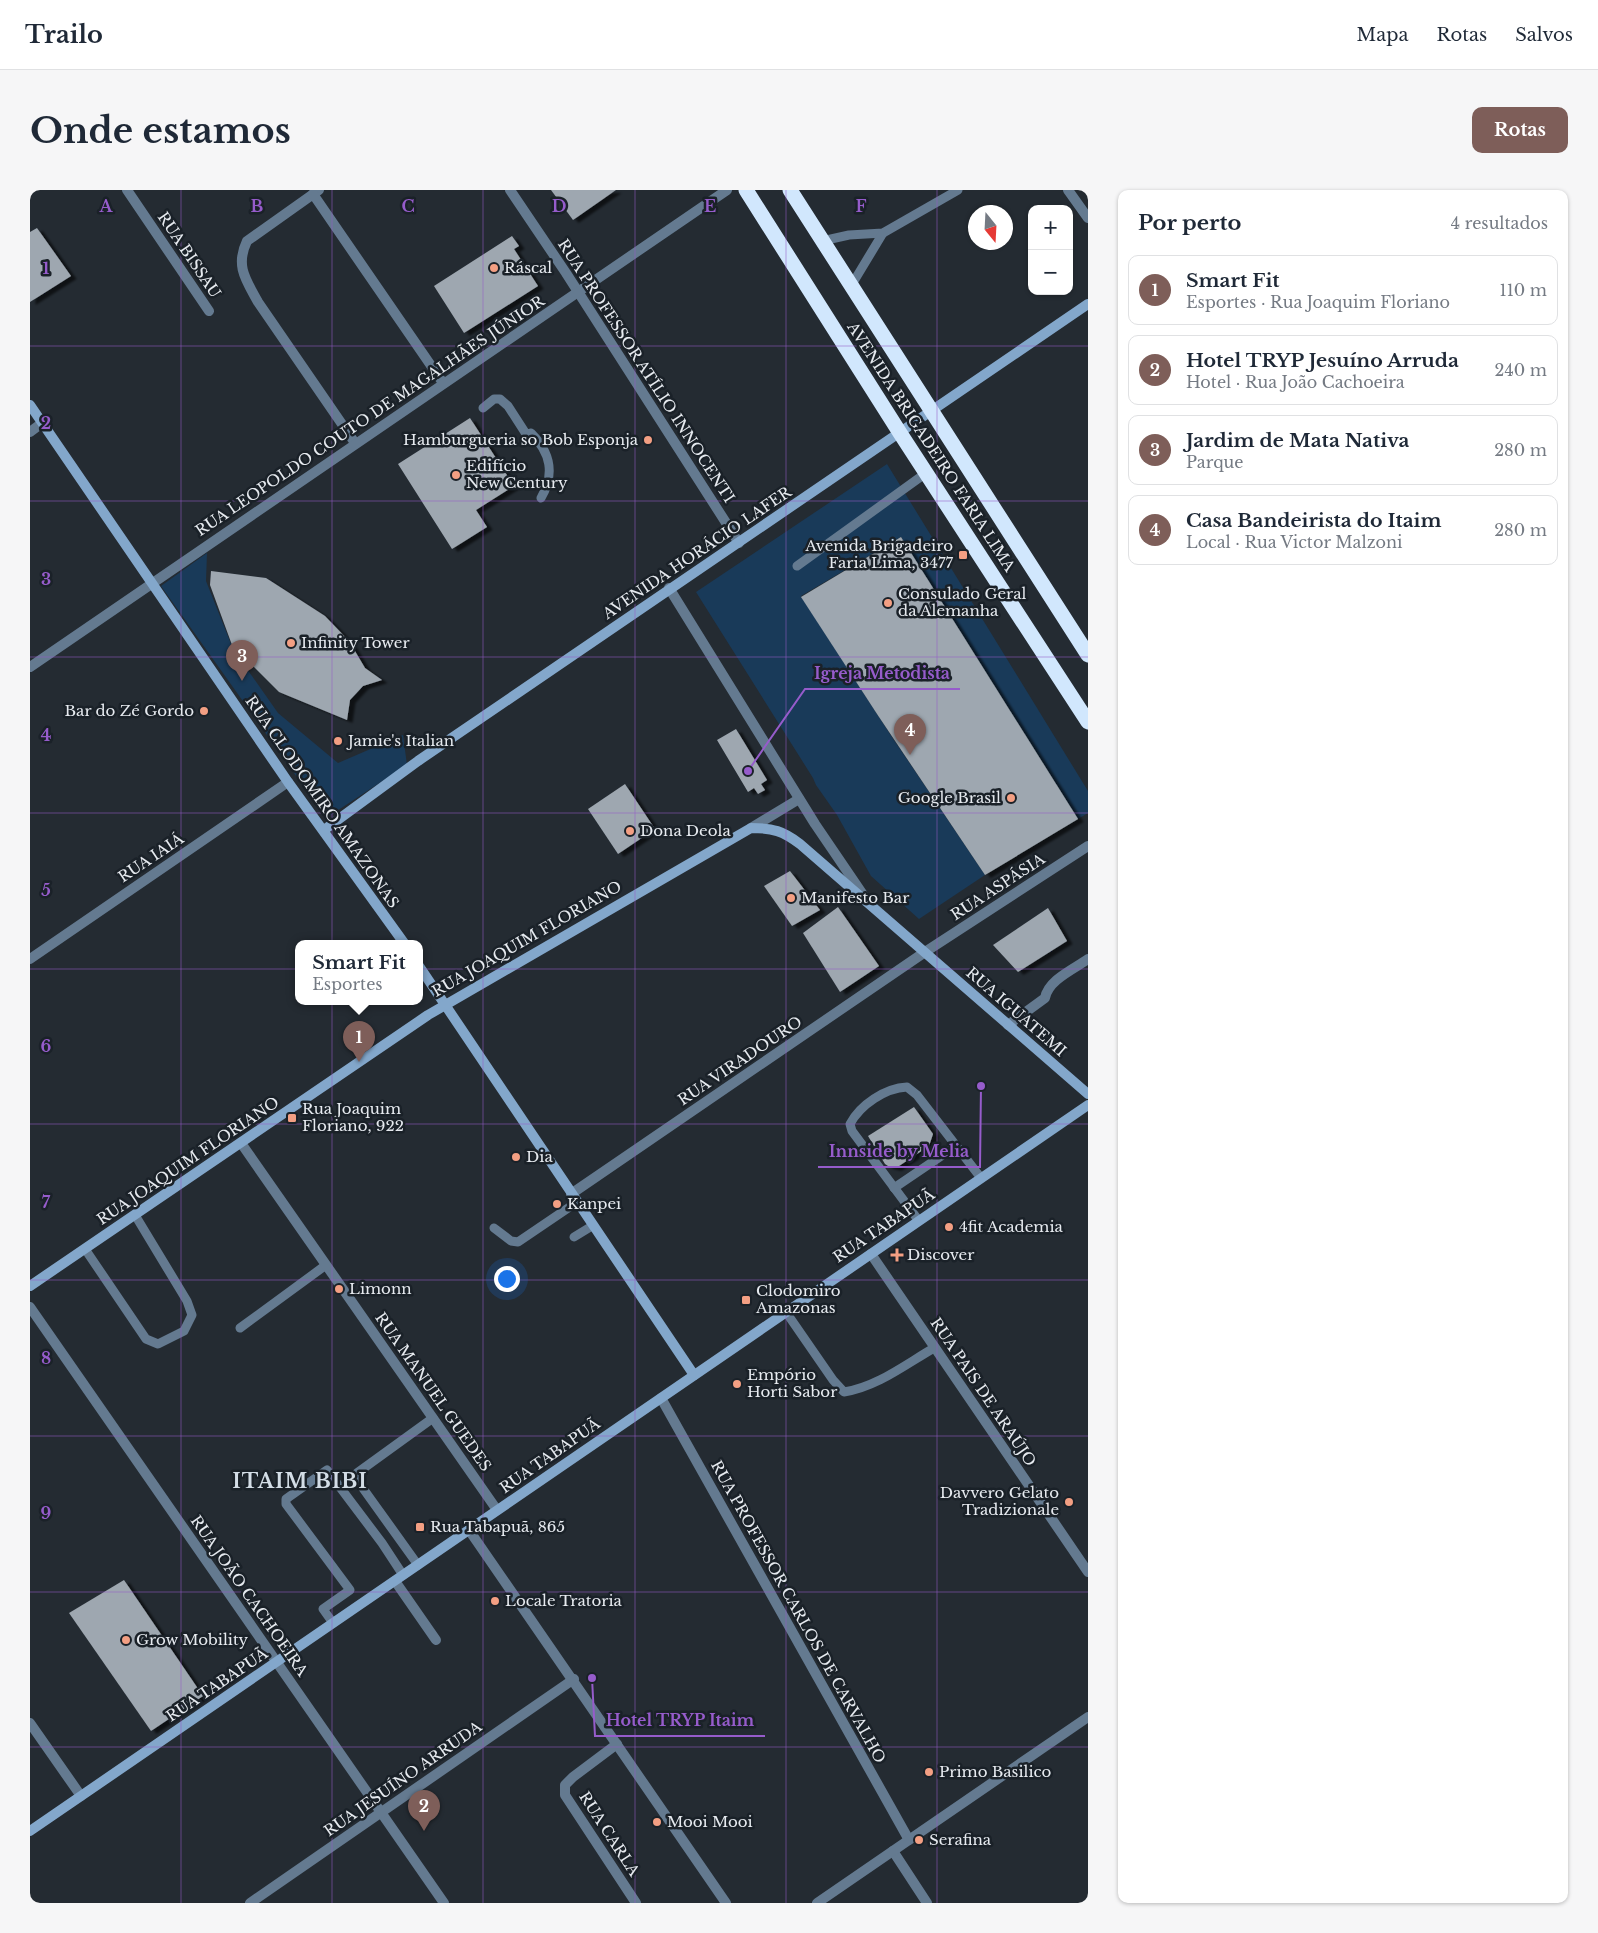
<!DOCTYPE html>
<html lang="pt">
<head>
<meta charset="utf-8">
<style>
	body { margin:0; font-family:"Libre Baskerville",serif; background:#f6f6f7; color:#1f2937 }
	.controls { position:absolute; right:15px; top:15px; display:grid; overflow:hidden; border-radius:10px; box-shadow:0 1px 4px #0004 }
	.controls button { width:45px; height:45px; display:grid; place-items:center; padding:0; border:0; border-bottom:1px solid #e0e1e3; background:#fff; color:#1f2937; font:25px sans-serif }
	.compass { position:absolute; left:938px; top:15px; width:45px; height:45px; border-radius:50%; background:#fff; box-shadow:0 1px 4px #0004; rotate:162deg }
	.you { position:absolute; left:476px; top:1088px; width:18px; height:18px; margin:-12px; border:4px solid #fff; border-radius:50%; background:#1a73e8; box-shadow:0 0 0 8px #1a73e833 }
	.badge { display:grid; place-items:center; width:32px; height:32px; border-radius:50%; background:#7e5e59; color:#fff; font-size:16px; font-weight:700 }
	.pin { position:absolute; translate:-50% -41px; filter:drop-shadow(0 1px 2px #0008) }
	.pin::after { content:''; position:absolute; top:26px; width:18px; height:15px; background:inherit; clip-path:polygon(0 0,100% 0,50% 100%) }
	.popup { position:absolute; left:265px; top:750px; width:128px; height:65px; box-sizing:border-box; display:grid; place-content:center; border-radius:10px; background:#fff; filter:drop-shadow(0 1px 4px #0005); font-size:16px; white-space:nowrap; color:#747a83 }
	.popup b { font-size:19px; color:#1f2937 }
	.popup::after { content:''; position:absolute; left:50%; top:100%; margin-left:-10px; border:10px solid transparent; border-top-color:#fff }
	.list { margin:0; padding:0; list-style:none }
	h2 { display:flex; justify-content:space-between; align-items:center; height:65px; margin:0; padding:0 20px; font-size:21px }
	h2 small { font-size:16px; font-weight:400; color:#747a83 }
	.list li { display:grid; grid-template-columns:32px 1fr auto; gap:15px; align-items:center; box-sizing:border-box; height:70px; margin:0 10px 10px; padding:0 10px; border:1px solid #e0e1e3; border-radius:10px }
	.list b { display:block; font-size:19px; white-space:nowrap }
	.list p { margin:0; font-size:16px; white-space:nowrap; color:#747a83 }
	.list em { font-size:16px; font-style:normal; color:#747a83 }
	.map { position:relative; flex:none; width:1058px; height:1713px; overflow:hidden; border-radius:10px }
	header { display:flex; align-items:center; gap:30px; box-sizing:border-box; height:70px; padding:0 25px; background:#fff; border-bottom:1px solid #e0e1e3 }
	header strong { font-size:24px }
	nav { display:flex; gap:28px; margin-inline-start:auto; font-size:18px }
	.intro { display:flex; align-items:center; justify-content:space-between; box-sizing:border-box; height:120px; padding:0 30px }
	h1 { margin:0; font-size:35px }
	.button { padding:12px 22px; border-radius:10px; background:#7e5e59; color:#fff; font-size:18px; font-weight:700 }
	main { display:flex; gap:30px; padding:0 30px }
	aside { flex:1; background:#fff; border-radius:10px; box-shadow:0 1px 4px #0004 }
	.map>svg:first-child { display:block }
	.green { fill:#193a59 }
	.building { fill:#9ea7b0; filter:url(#shadow) }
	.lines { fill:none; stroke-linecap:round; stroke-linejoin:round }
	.lane { stroke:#647a90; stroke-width:9 }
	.street { stroke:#647a90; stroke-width:10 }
	.secondary { stroke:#83a7cb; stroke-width:10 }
	.highway { stroke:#d1e7fd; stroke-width:15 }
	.grid { fill:none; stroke:#965ccb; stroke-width:1; stroke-opacity:0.55 }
	.poi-dot { fill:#f39f83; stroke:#1a2128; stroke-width:2 }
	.labels { text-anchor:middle; stroke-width:5; stroke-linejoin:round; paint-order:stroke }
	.street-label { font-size:15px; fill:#e6eaef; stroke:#1a2128 }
	.poi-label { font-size:15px; fill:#e6eaef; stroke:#1a2128; text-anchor:start }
	.district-label { font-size:20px; font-weight:bold; letter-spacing:1px; fill:#d3dde6; stroke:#1a2128 }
	.grid-label { font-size:16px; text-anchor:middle; font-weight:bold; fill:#965ccb; stroke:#1a2128; stroke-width:5; stroke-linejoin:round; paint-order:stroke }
	.leader { fill:none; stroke:#965ccb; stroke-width:2 }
	.callout-dot { fill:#965ccb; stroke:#1a2128; stroke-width:2 }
	.callout-label { font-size:16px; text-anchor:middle; font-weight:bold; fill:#965ccb; stroke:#1a2128; stroke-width:5; stroke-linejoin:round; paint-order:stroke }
</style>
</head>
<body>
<header>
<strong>Trailo</strong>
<nav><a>Mapa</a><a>Rotas</a><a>Salvos</a></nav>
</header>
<div class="intro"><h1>Onde estamos</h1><a class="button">Rotas</a></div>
<main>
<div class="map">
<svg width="1058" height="1713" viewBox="0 0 1058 1713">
	<defs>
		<filter id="shadow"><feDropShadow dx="5.5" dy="3" stdDeviation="1" flood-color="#0009"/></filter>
	</defs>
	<rect width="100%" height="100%" fill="#242b32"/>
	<!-- green -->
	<g class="green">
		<polygon points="857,274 1058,601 1058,623 1048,629 871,347 771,406 860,544 955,685 889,729 841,686 807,625 786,595 783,588 666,402"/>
		<polygon points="177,363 176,391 203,459 248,523 308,573 373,545 377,575 296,628 131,396"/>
	</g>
	<!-- building -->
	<g class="building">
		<polygon points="521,0 586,0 543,30"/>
		<polygon points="7,38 41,86 0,112 0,42"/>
		<polygon points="482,46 489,56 484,59 508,96 434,143 404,96"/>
		<polygon points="440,228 484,296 446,320 457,337 422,359 368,274"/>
		<polygon points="871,347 1048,629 955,685 847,524 771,407"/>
		<polygon points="181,381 236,388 295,426 319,451 335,478 352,490 333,496 320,510 317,530 249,502 202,455 180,395"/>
		<polygon points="706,539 737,590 731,594 735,600 728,604 724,598 718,602 687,550"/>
		<polygon points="595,594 625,639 588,664 558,619"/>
		<polygon points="760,681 790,720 762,736 734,696"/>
		<polygon points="808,717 849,776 810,802 773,743"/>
		<polygon points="1018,718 1037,751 988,782 963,755"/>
		<polygon points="884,917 903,944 899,956 866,978 858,976 855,974 838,946"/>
		<polygon points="94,1390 173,1506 121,1541 39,1423"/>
	</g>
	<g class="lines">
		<!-- lane -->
		<g class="lane">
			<polyline points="792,51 819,45 853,43 928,0"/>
			<polyline points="821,96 853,43"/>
			<path d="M453,218L464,209H470L478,216L498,247L501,243C521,263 525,284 511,308"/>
			<polyline points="767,376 896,283"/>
			<polyline points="864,998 926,956"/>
			<path d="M889,1031L822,941L820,934C830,915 855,898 877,897L887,905L951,988"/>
			<polyline points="464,1038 481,1051 488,1052 547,1012"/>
			<polyline points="544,1047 562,1036"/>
			<polyline points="55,1059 116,1149 128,1154 154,1141 162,1125 157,1111 105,1025"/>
			<path d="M756,1122L803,1190L814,1202C847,1197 876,1174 904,1158"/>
			<polyline points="210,1138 296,1075"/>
			<polyline points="388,1375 327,1290 327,1283 403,1228"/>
			<polyline points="303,1433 293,1419 320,1400 256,1314 256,1309 297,1280 352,1353 373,1385"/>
		</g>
		<!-- street -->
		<g class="street">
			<polyline points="97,0 179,121"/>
			<path d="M289,0L217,51C205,76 216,90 228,112L325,253"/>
			<polyline points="480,0 536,83 709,353"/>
			<polyline points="1038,0 1058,28"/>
			<polyline points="283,4 413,193"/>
			<polyline points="0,242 12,233"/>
			<polyline points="639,398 785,634 836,709"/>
			<polyline points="0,477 697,0"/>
			<polyline points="721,638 769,609"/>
			<polyline points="0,769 258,592"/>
			<path d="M978,835L1015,808C1018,790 1044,779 1058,769"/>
			<polyline points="211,953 467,1320"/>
			<polyline points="541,1004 895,762 1058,656"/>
			<polyline points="841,1064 1058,1382"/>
			<polyline points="0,1117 414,1713"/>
			<polyline points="631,1208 879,1650"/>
			<polyline points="439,1340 696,1713"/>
			<polyline points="365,1391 406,1450"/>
			<polyline points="0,1533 51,1606"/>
			<polyline points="587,1554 543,1587 535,1595 535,1605 606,1713"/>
			<polyline points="863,1661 897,1713"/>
			<polyline points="220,1713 544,1489"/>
			<polyline points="787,1713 1058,1527"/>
		</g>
		<!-- secondary -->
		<g class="secondary">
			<polyline points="0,215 258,592 374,753"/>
			<polyline points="294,640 388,571 1058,114"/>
			<polyline points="389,776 664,1185"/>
			<path d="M0,1096L398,825L721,638C743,638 753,641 770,654L1058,904"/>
			<polyline points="0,1641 1058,915"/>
		</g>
		<!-- highway -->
		<g class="highway">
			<polyline points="716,0 870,243 1058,532"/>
			<polyline points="760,0 1058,465"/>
		</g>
	</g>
	<!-- grid -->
	<path class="grid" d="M151,0V1713M302,0V1713M453,0V1713M605,0V1713M756,0V1713M907,0V1713M0,156H1058M0,311H1058M0,467H1058M0,623H1058M0,779H1058M0,934H1058M0,1090H1058M0,1246H1058M0,1402H1058M0,1557H1058"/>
	<!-- markers -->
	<g class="poi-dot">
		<circle cx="464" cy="78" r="5"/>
		<circle cx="618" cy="250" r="5"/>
		<circle cx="426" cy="285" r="5"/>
		<rect x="928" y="360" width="10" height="10" rx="2.5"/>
		<circle cx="858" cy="413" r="5"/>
		<circle cx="261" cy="453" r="5"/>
		<circle cx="174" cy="521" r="5"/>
		<circle cx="308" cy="551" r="5"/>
		<circle cx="981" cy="608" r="5"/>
		<circle cx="600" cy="641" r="5"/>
		<circle cx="761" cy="708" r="5"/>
		<rect x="257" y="923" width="10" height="10" rx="2.5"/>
		<circle cx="486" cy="967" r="5"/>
		<circle cx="527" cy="1014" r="5"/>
		<circle cx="919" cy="1037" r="5"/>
		<path d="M864.5 1057.5h5v5h5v5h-5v5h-5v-5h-5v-5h5z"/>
		<circle cx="309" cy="1099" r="5"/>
		<rect x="711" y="1105" width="10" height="10" rx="2.5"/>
		<circle cx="707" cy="1194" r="5"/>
		<circle cx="1039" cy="1312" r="5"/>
		<rect x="385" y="1332" width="10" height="10" rx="2.5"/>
		<circle cx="465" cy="1411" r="5"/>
		<circle cx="96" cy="1450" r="5"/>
		<circle cx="899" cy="1582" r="5"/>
		<circle cx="627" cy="1632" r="5"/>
		<circle cx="889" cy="1650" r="5"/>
	</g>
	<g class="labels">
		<!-- street labels -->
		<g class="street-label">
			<text transform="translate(159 65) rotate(56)" y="5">RUA BISSAU</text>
			<text transform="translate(616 181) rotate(57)" y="5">RUA PROFESSOR ATÍLIO INNOCENTI</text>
			<text transform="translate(340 226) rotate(-34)" y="5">RUA LEOPOLDO COUTO DE MAGALHÃES JÚNIOR</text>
			<text transform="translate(901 257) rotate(57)" y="5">AVENIDA BRIGADEIRO FARIA LIMA</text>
			<text transform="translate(667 363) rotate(-34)" y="5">AVENIDA HORÁCIO LAFER</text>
			<text transform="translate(292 612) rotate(55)" y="5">RUA CLODOMIRO AMAZONAS</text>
			<text transform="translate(121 668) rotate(-34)" y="5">RUA IAIÁ</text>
			<text transform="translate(968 697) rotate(-33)" y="5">RUA ASPÁSIA</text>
			<text transform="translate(497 749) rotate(-30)" y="5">RUA JOAQUIM FLORIANO</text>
			<text transform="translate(986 822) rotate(41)" y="5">RUA IGUATEMI</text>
			<text transform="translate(710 871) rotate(-34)" y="5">RUA VIRADOURO</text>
			<text transform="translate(158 971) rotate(-34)" y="5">RUA JOAQUIM FLORIANO</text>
			<text transform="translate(854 1036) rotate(-34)" y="5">RUA TABAPUÃ</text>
			<text transform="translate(403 1202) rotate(55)" y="5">RUA MANUEL GUEDES</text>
			<text transform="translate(953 1202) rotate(56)" y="5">RUA PAIS DE ARAÚJO</text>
			<text transform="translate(520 1266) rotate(-35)" y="5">RUA TABAPUÃ</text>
			<text transform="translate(219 1406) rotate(55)" y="5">RUA JOÃO CACHOEIRA</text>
			<text transform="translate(768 1422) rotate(61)" y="5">RUA PROFESSOR CARLOS DE CARVALHO</text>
			<text transform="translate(187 1495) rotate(-34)" y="5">RUA TABAPUÃ</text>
			<text transform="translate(373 1589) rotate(-35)" y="5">RUA JESUÍNO ARRUDA</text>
			<text transform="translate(579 1644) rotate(57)" y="5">RUA CARLA</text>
		</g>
		<!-- poi labels -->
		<g class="poi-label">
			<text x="474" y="83">Ráscal</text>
			<text x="608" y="255" text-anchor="end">Hamburgueria so Bob Esponja</text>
			<text x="436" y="281">Edifício<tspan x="436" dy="17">New Century</tspan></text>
			<text x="923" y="361" text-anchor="end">Avenida Brigadeiro<tspan x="923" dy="17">Faria Lima, 3477</tspan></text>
			<text x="868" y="409">Consulado Geral<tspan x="868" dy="17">da Alemanha</tspan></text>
			<text x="271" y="458">Infinity Tower</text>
			<text x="164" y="526" text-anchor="end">Bar do Zé Gordo</text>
			<text x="318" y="556">Jamie's Italian</text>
			<text x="971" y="613" text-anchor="end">Google Brasil</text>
			<text x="610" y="646">Dona Deola</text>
			<text x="771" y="713">Manifesto Bar</text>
			<text x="272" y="924">Rua Joaquim<tspan x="272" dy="17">Floriano, 922</tspan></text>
			<text x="496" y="972">Dia</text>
			<text x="537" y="1019">Kanpei</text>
			<text x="929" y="1042">4fit Academia</text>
			<text x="877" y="1070">Discover</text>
			<text x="319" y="1104">Limonn</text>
			<text x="726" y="1106">Clodomiro<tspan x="726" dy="17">Amazonas</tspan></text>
			<text x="717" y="1190">Empório<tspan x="717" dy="17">Horti Sabor</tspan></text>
			<text x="1029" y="1308" text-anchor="end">Davvero Gelato<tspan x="1029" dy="17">Tradizionale</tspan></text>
			<text x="400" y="1342">Rua Tabapuã, 865</text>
			<text x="475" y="1416">Locale Tratoria</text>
			<text x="106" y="1455">Grow Mobility</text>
			<text x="909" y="1587">Primo Basilico</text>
			<text x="637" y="1637">Mooi Mooi</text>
			<text x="899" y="1655">Serafina</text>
		</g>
		<!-- district labels -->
		<g class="district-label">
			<text x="270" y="1298">ITAIM BIBI</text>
		</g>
	</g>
	<g class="grid-label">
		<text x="76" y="22">A</text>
		<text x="227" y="22">B</text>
		<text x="378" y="22">C</text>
		<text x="529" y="22">D</text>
		<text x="680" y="22">E</text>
		<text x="831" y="22">F</text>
		<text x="16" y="84">1</text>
		<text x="16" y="239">2</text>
		<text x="16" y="395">3</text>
		<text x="16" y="551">4</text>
		<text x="16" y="706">5</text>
		<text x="16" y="862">6</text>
		<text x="16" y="1018">7</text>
		<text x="16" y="1174">8</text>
		<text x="16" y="1329">9</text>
	</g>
	<!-- callouts -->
	<path class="leader" d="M718 581L775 499H930M951 896L950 977H788M562 1488L565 1546H735"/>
	<g class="callout-dot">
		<circle cx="718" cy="581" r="5"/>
		<circle cx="951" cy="896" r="5"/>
		<circle cx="562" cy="1488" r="5"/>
	</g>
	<g class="callout-label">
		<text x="852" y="489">Igreja Metodista</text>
		<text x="869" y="967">Innside by Melia</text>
		<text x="650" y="1536">Hotel TRYP Itaim</text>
	</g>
</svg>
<div class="controls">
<button>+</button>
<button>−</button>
</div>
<svg class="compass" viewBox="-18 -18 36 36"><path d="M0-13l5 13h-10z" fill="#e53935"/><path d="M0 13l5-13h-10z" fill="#747a83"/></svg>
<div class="you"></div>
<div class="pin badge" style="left:329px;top:872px">1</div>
<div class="popup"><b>Smart Fit</b>Esportes</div>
<div class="pin badge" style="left:394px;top:1641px">2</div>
<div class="pin badge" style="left:212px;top:491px">3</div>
<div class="pin badge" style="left:880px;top:565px">4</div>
</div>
<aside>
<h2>Por perto<small>4 resultados</small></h2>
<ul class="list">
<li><span class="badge">1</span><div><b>Smart Fit</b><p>Esportes · Rua Joaquim Floriano</p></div><em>110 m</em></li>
<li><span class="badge">2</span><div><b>Hotel TRYP Jesuíno Arruda</b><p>Hotel · Rua João Cachoeira</p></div><em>240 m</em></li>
<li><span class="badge">3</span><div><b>Jardim de Mata Nativa</b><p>Parque</p></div><em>280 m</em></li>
<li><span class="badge">4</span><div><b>Casa Bandeirista do Itaim</b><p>Local · Rua Victor Malzoni</p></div><em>280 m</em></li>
</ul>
</aside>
</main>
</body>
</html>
